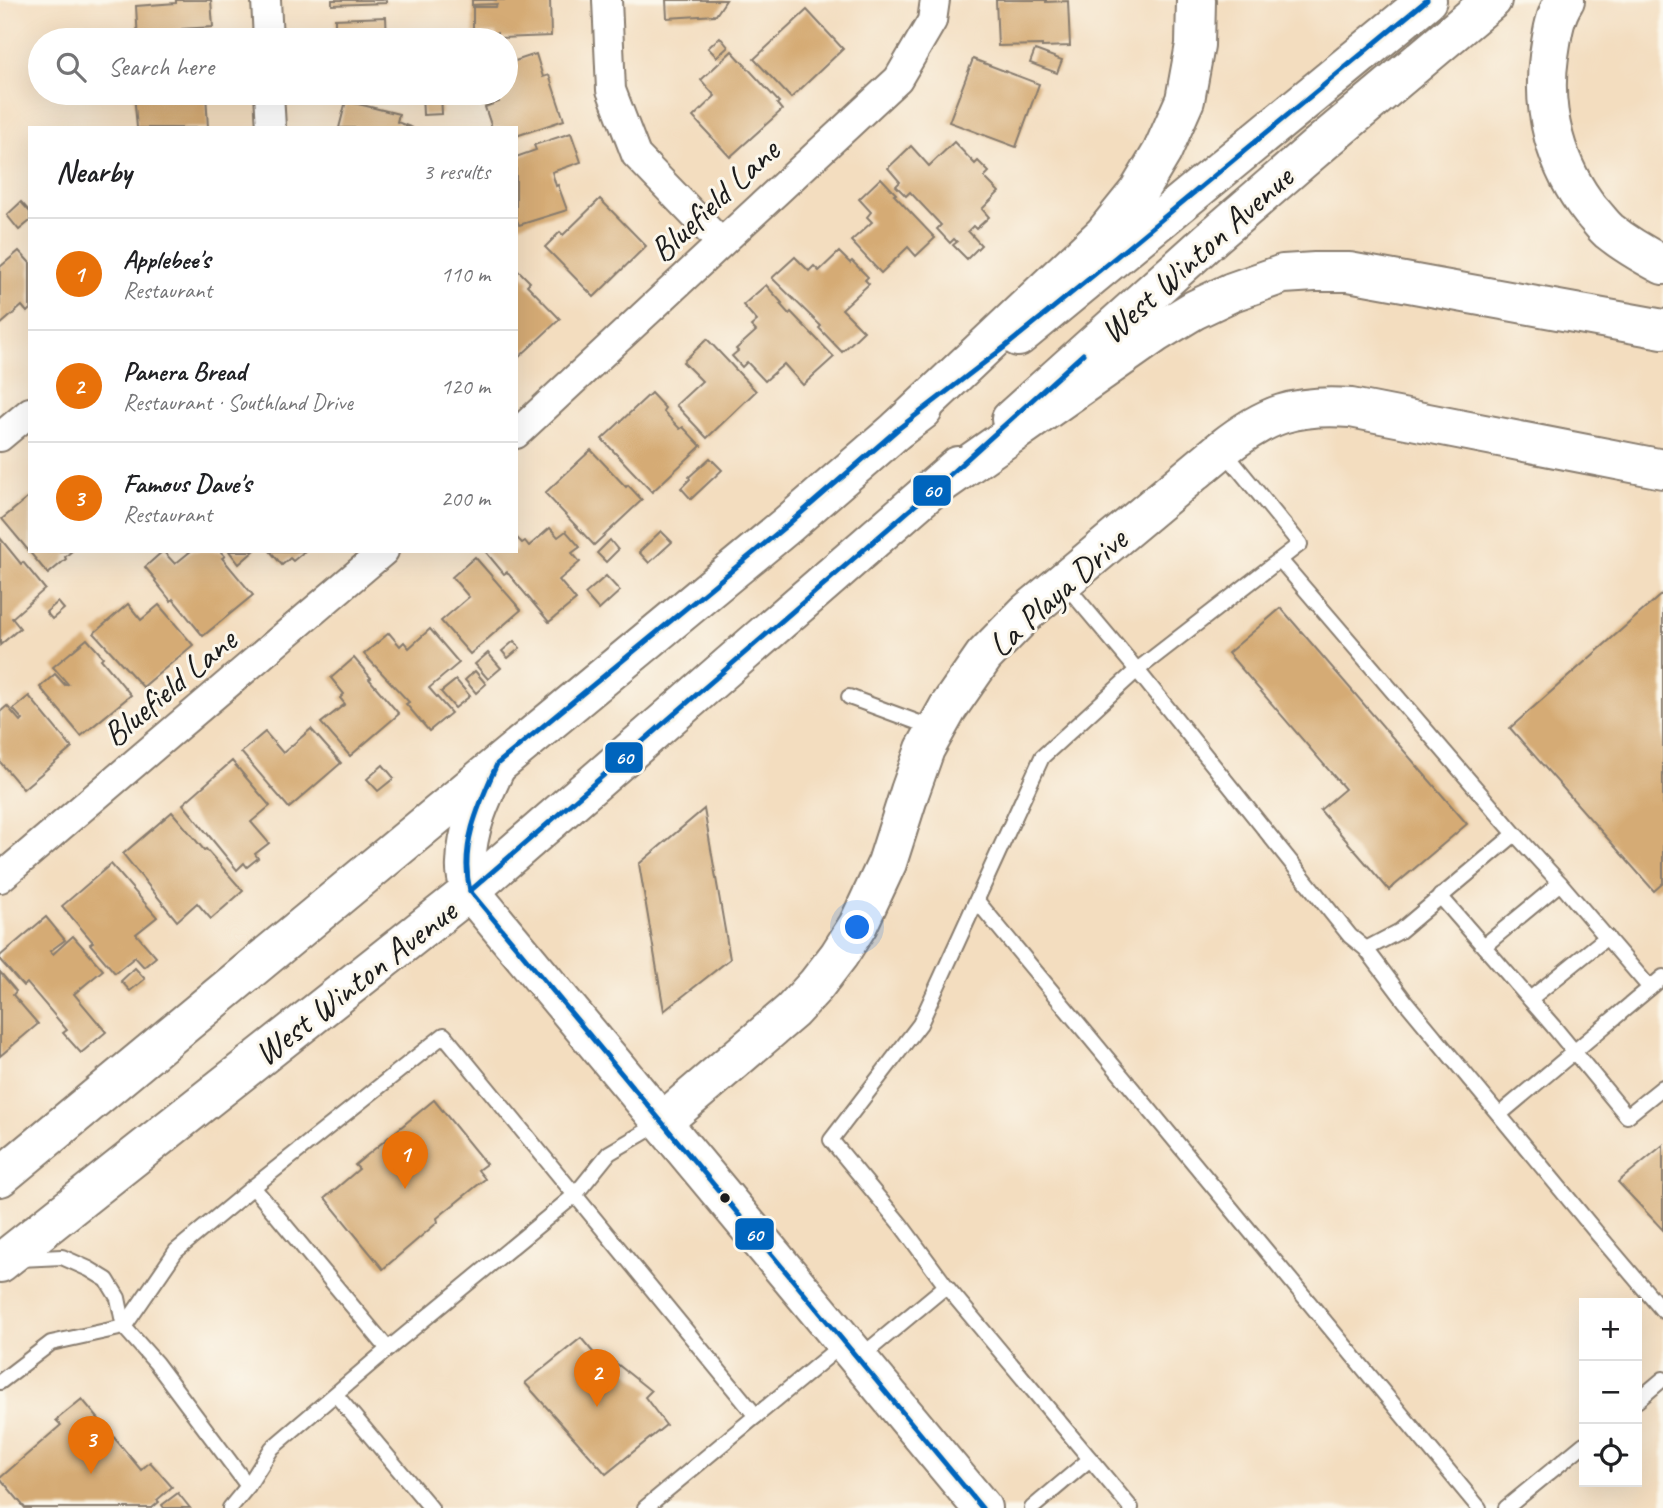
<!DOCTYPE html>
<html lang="en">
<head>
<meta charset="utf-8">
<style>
	body { margin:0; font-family:Caveat,sans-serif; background:#f2f2f2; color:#202124 }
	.controls { position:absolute; right:21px; bottom:21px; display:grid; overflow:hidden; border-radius:0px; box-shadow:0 7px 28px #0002 }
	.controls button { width:63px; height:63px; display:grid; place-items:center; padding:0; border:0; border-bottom:2px solid #e0e0e0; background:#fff; color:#202124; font:35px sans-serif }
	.you { position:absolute; left:858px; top:928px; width:24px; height:24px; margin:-18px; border:5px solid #fff; border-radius:50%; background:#1a73e8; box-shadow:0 0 0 10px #1a73e833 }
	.badge { display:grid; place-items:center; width:46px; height:46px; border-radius:50%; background:#d93025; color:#fff; font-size:23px; font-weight:700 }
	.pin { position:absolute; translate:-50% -58px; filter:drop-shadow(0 2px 4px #0008) }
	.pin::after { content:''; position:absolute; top:37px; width:24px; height:21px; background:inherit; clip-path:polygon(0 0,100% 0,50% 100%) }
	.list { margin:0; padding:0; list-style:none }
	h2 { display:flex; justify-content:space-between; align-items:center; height:91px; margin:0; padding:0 28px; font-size:30px }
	h2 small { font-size:23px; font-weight:400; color:#757577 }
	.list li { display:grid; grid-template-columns:46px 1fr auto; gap:21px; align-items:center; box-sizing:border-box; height:112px; padding:0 28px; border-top:2px solid #e0e0e0 }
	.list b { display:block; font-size:26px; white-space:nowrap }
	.list p { margin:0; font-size:23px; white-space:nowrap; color:#757577 }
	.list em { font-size:23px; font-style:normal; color:#757577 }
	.icon { flex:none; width:38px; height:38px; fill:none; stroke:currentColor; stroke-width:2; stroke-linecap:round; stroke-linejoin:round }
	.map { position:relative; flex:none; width:1663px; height:1508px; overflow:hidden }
	.search { position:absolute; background:#fff; box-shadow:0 7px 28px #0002; left:28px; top:28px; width:490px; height:77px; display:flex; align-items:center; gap:18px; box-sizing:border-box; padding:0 24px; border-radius:38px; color:#757577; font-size:26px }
	.panel { position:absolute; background:#fff; box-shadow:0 7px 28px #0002; left:28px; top:126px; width:490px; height:427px; border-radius:0px }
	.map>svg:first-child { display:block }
	.building { fill:#d5ab74 }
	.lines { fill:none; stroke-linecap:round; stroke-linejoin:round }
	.lane-casing { stroke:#887c6e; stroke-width:18 }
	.street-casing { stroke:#887c6e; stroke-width:32 }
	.secondary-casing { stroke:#887c6e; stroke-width:42 }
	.highway-casing { stroke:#887c6e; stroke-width:42 }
	.lane { stroke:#fff; stroke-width:14 }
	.street { stroke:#fff; stroke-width:28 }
	.secondary { stroke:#fff; stroke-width:38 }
	.highway { stroke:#fff; stroke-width:38 }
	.bus-1-casing { stroke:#fbf7ec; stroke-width:10 }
	.bus-1 { stroke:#0065bd; stroke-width:5 }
	.bus-dot { fill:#1c1c1c; stroke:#fbf7ec; stroke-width:2.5 }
	.labels { text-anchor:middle; stroke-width:6; stroke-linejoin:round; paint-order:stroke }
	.street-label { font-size:35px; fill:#1c1c1c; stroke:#fbf7ec }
	.line-badge { stroke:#fbf7ec; stroke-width:2.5 }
	.badge-label { font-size:19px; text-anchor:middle; font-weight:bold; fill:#fff }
</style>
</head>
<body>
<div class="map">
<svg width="1663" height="1508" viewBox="0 0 1663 1508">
	<rect width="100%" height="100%" fill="#fbf7ec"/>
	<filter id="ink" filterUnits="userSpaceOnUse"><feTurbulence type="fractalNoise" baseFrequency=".0143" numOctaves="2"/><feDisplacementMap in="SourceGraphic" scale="14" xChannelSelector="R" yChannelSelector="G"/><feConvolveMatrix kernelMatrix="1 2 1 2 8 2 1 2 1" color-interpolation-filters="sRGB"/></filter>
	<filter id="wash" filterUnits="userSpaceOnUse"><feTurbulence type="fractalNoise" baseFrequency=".00686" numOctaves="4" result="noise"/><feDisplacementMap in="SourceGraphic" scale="28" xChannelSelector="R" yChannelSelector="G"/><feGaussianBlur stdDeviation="1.57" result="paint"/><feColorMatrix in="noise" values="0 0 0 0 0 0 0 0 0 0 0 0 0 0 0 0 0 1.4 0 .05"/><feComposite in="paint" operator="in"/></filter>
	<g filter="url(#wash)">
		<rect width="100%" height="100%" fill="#f3ddbf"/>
		<g id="blocks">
			<!-- building -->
			<g class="building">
				<polygon points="176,0 211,0 213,27 182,29 183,40 138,40 136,6 176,3"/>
				<polygon points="332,0 386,0 386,3 332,5"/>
				<polygon points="472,0 550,0 551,36 497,38 497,33 473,34 473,7 496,7 497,4 472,5"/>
				<polygon points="666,0 726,0 716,15 667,18"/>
				<polygon points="996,0 1046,0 1046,2 1068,1 1070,46 1042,47 1042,45 998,46"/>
				<polygon points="807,10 843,49 791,98 754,59"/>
				<polygon points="386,17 387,40 335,40 335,19"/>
				<polygon points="720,37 728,47 717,57 708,48"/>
				<polygon points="1035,50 1062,60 1057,73 1030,63"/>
				<polygon points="732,51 779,102 777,104 782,110 730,157 693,117 715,96 701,80"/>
				<polygon points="536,54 543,77 549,75 564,120 516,136 516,128 492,128 485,107 499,102 496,93 506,93 506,64"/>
				<polygon points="973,59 1039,84 1016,147 949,122"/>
				<polygon points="134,93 206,93 208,128 137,128"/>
				<polygon points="422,93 441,93 442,114 423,115"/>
				<polygon points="346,101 399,114 397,122 413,128 339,128"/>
				<polygon points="571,133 581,162 552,172 556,186 558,185 567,210 519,225 516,218 516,157 536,150 534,145"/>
				<polygon points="954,142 975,164 978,161 989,172 984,177 999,192 982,209 989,217 976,229 973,226 968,231 981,245 967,259 953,245 957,242 954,239 950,243 937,229 941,225 910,192 906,196 896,186 900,182 888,168 911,146 929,166"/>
				<polygon points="881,178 896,194 894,195 935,238 916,256 908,247 881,273 851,241 872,222 867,217 871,212 859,199"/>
				<polygon points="600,199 646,246 594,297 545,247 560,232 563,235"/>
				<polygon points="21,202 30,212 30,221 19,230 7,215"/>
				<polygon points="19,251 30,263 30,309 27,312 22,306 0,325 0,267"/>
				<polygon points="839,252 850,263 852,261 868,277 865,280 869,284 842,309 864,331 842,352 819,328 821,326 772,278 795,257 809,271 814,266 819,271"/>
				<polygon points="516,268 530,282 527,285 560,319 516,360"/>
				<polygon points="766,285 782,303 780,304 789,314 791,312 834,357 803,385 784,364 765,381 747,362 742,367 732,356 738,351 736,349 756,331 751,326 757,321 743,305"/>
				<polygon points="707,339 756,391 707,438 676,405 702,381 683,362"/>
				<polygon points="651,393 665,408 663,411 680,429 683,427 701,446 652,492 602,439"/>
				<polygon points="591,450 626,487 628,485 642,500 594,545 545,493"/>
				<polygon points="710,458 722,470 691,499 681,488 690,479 689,477"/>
				<polygon points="30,496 30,551 72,551 65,557 66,559 48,574 2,519"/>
				<polygon points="550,528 558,537 566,531 580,547 572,553 580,562 559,580 576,600 549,622 507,572 504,574 485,551 516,551 516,537 522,543 525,541 529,546"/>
				<polygon points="661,531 672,542 649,563 639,552"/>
				<polygon points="0,538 21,564 23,562 45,589 12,618 20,628 0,645"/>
				<polygon points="610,540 618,550 606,562 597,553"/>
				<polygon points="163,551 175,564 191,551 220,551 225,556 222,558 253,595 203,636 173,599 171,601 155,581 156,580 145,567"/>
				<polygon points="229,551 254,551 239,564"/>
				<polygon points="270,551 305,551 293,561 290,558 282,565"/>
				<polygon points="475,557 521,610 470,654 441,621 469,597 452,577"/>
				<polygon points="606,576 620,591 599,610 585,594"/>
				<polygon points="1663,593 1663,883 1654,891 1510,728"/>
				<polygon points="58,602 64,609 52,619 46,612"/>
				<polygon points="128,604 141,620 159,605 193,645 143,687 94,633"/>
				<polygon points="1281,608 1467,824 1389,890 1320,810 1345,789 1228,653"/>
				<polygon points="430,629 459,663 429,688 451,713 429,731 406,704 409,702 364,654 389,633 400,646 404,642 409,648"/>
				<polygon points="87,639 103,657 101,659 131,695 81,736 40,687 55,674 65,685 68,684 53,667"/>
				<polygon points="514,641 520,648 508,658 502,651"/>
				<polygon points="488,653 501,668 488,679 475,664"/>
				<polygon points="354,658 371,678 369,679 399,714 350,756 321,723 345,704 340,698 344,694 331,678"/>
				<polygon points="475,671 486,684 476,693 465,680"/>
				<polygon points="456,680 470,696 455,708 441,692"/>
				<polygon points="29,696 72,748 23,789 0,762 0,712 7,706 21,722 23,720 13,709"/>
				<polygon points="311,729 341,763 289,808 241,752 265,732 283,753"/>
				<polygon points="232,761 270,806 251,822 269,843 255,854 258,858 247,867 244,863 237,870 183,804"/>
				<polygon points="383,765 394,778 378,791 367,779"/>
				<polygon points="704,809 730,959 664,1011 639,864"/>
				<polygon points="172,812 204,850 206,849 243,891 211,919 197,903 177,921 123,854"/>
				<polygon points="111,864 157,917 136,934 156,957 144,967 135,957 115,973 90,944 93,942 62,906"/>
				<polygon points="46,917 65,940 50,951 53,954 73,936 103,970 74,994 106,1032 81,1053 63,1033 67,1030 27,983 23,986 0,960 0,956"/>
				<polygon points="135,968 145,979 130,991 121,981"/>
				<polygon points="0,972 16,991 13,995 38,1024 0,1056"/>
				<polygon points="434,1100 486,1164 478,1170 485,1179 437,1218 438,1222 383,1269 325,1198 359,1169 355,1165"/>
				<polygon points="1663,1145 1663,1230 1618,1182"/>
				<polygon points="581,1338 604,1365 611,1359 651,1391 645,1397 666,1425 606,1474 525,1383"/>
				<polygon points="82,1399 141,1470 150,1462 172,1487 157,1500 159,1502 152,1508 25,1508 0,1478 61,1425 56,1420"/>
				<polygon points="178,1493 190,1508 164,1508 162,1505"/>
			</g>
		</g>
	</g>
	<g filter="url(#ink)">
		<use href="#blocks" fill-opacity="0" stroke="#887c6e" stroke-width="2"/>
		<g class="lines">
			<defs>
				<g id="lane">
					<polyline points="1280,560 1515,834 1400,931 1366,949"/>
					<polyline points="1064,583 1137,670 1350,936 1366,949 1405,1001 1596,1232 1663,1311"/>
					<polyline points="849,697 933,728"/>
					<polyline points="1515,834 1560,883 1650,988"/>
					<polyline points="1440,896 1553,1026 1627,1116 1663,1087"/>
					<polyline points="977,901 1479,1508"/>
					<polyline points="1484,946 1560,883"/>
					<polyline points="1530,999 1607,937"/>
					<polyline points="1500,1114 1663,977"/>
					<polyline points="253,1187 388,1349"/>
					<polyline points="20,1259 62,1257 89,1269 107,1280 118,1298 124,1327"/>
					<polyline points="124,1327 176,1251 253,1187 444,1035 756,1416"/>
					<polyline points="858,1359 946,1286"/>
					<polyline points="0,1382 51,1343 124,1327 156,1363 248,1486"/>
					<polyline points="336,1395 431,1508"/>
					<polyline points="1637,1401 1663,1379"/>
					<polyline points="230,1508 248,1486 272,1448 388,1349 575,1195 609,1153 662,1122"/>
					<polyline points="645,1508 844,1343"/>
					<polyline points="1032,1508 1090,1459"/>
					<polyline points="1131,1508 946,1286 901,1225 831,1140 920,1024 1042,757 1137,670 1300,544 1223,450"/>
					<polyline points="1506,1508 1584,1444"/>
				</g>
				<g id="street">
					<polyline points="266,0 268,40"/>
					<polyline points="607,0 611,90 636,155 721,243"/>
					<polyline points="269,93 271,128"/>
					<polyline points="516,434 898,79 932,21 935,0"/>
					<polyline points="0,437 30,412"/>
					<polyline points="0,878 384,551"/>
				</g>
				<g id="secondary">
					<polyline points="1018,337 1427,0"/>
					<polyline points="1011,419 1214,236 1317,147 1492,0"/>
					<path d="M495,769C480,801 467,829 466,864C465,873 468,883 470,891L982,1508"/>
					<path d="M662,1122L792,1011L816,985L839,955L858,925L887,863L910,791L925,749L948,708L984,656L1027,612L1222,449C1266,414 1295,404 1351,408L1663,469"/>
					<polyline points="0,1177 786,526 898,429 923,410"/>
					<polyline points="0,1263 470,891 958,466"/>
				</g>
				<g id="highway">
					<path d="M1565,0C1554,16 1552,37 1549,56C1541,111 1556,167 1591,211C1597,217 1602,225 1609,231C1625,244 1644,255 1663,265"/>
					<polyline points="898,429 1104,234 1138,192 1162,152 1185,100 1195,45 1196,0"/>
					<polyline points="935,488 1156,333 1194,310 1232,292 1283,274 1315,272 1349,272 1663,329"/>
				</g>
			</defs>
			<!-- lane casing -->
			<use href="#lane" class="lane-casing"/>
			<!-- street casing -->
			<use href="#street" class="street-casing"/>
			<!-- secondary casing -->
			<use href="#secondary" class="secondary-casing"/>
			<!-- highway casing -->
			<use href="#highway" class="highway-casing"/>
			<!-- lane -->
			<use href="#lane" class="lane"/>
			<!-- street -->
			<use href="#street" class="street"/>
			<!-- secondary -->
			<use href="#secondary" class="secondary"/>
			<!-- highway -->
			<use href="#highway" class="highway"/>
			<defs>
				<g id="bus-1">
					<polyline points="470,891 935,488 1083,354"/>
					<path d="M982,1508L470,891C459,846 479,804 497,764L786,526L898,429L1006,346L1116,257L1427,0"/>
				</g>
			</defs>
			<!-- bus-1 casing -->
			<use href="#bus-1" class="bus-1-casing"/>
			<!-- bus-1 -->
			<use href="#bus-1" class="bus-1"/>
		</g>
	</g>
	<!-- markers -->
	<circle class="bus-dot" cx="725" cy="1198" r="6"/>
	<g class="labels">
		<!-- street labels -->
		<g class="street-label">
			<text transform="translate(714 200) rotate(-43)" y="12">Bluefield Lane</text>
			<text transform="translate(1196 254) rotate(-42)" y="12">West Winton Avenue</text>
			<text transform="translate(1057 592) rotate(-42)" y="12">La Playa Drive</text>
			<text transform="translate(169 687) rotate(-40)" y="12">Bluefield Lane</text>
			<text transform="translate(355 982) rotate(-38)" y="12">West Winton Avenue</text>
		</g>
	</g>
	<g class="line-badge">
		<rect x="912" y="474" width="40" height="33" rx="7" fill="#0065bd"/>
		<rect x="604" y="741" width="40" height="33" rx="7" fill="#0065bd"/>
		<rect x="734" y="1217" width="41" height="34" rx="7" fill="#0065bd"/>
	</g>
	<g class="badge-label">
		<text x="932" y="497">60</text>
		<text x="624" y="764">60</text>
		<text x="754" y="1241">60</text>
	</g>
</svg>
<div class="controls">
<button>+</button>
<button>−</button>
<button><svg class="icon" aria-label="locate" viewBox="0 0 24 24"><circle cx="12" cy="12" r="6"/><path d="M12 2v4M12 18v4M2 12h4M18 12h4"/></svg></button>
</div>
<div class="you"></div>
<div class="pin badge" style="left:405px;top:1189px;background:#e8710a">1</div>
<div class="pin badge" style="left:597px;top:1407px;background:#e8710a">2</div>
<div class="pin badge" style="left:91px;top:1474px;background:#e8710a">3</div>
<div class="search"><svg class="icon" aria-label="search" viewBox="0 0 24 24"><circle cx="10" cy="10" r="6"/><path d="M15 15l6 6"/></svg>Search here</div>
<section class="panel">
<h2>Nearby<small>3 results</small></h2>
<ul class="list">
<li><span class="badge" style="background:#e8710a">1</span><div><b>Applebee's</b><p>Restaurant</p></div><em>110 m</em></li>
<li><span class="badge" style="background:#e8710a">2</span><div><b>Panera Bread</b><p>Restaurant · Southland Drive</p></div><em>120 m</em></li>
<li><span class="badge" style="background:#e8710a">3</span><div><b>Famous Dave's</b><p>Restaurant</p></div><em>200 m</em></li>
</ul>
</section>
</div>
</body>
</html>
